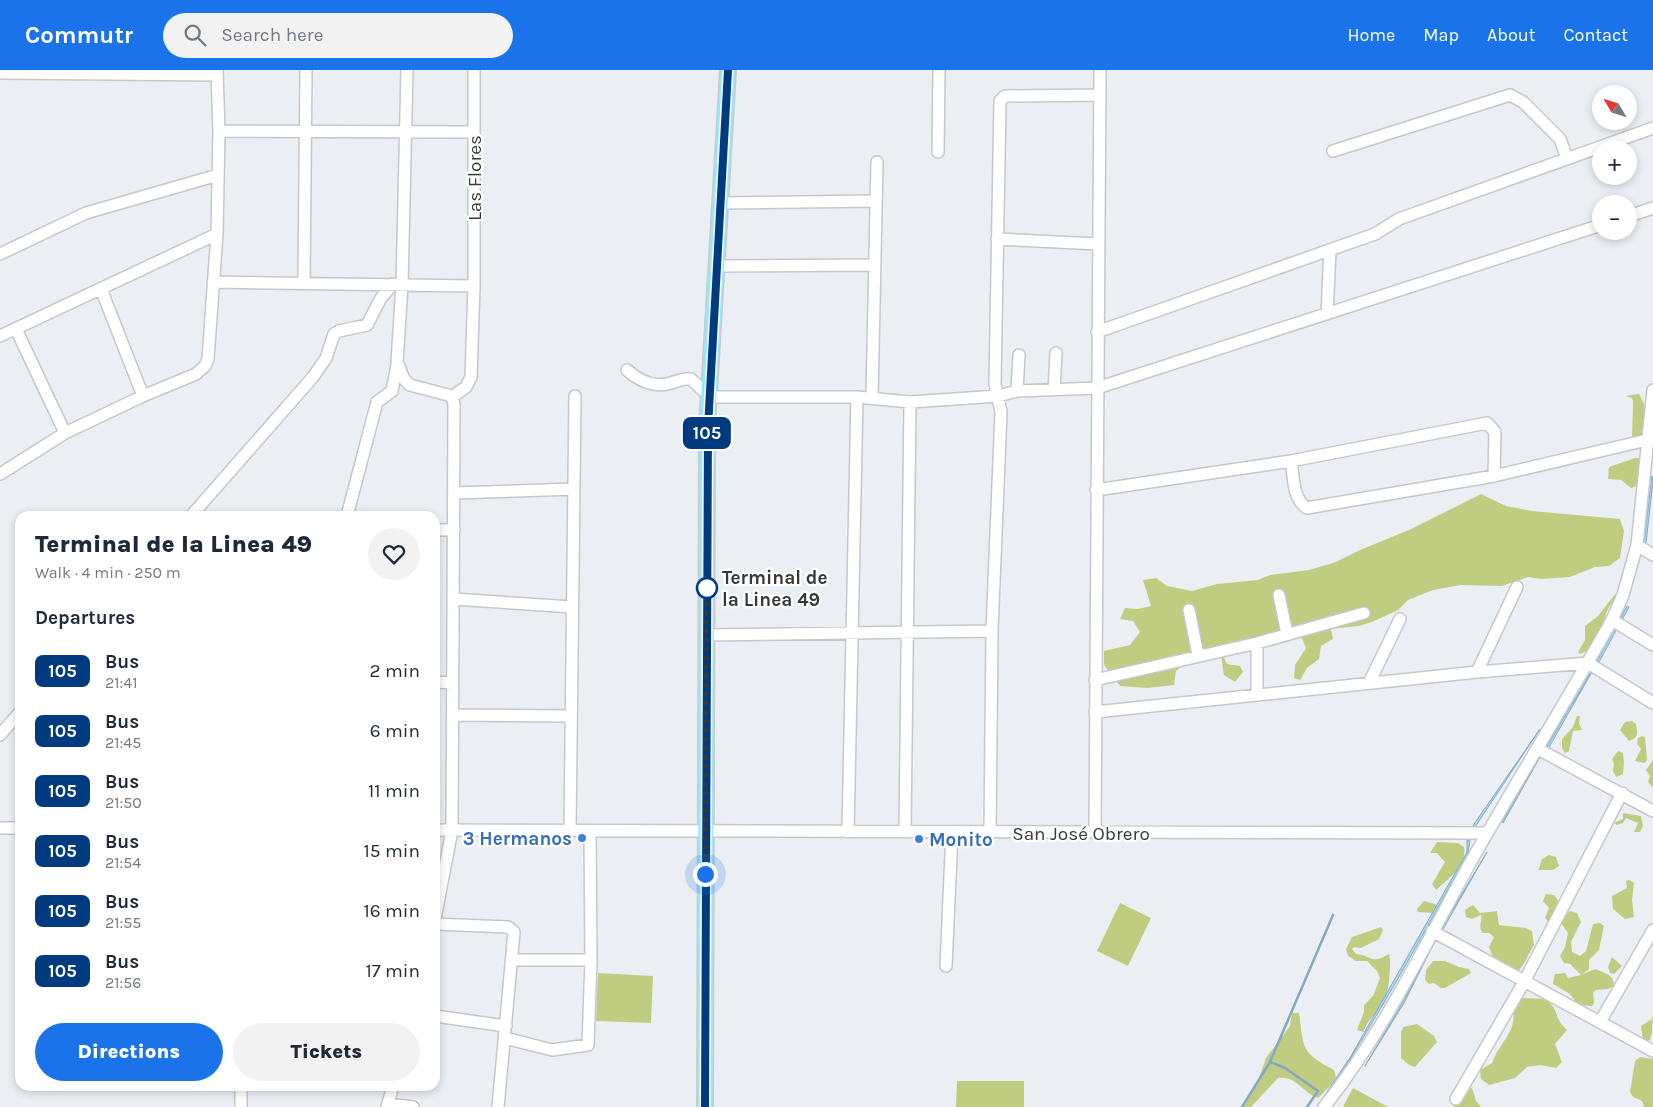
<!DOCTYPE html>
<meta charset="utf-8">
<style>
body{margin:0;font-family:Karla,sans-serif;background:#f2f2f3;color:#1f2937;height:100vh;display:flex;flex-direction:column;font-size:19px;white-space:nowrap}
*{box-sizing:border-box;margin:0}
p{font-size:16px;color:#747a83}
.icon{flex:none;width:28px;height:28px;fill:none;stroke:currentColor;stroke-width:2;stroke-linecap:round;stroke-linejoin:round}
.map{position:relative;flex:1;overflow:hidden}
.sheet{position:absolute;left:15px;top:441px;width:425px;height:580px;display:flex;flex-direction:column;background:#fff;border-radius:15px;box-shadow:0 2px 8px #0003}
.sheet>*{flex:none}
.badge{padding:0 10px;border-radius:8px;font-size:18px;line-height:32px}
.needle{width:32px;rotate:308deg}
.fabs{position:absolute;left:1592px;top:15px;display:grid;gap:10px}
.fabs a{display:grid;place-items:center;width:45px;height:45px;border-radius:50%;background:#fff;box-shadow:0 2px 8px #0003;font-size:25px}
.you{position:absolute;width:25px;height:25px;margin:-12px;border:4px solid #fff;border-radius:50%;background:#1a73e8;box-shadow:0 0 0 8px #1a73e833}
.map>.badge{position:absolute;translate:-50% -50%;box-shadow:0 0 0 2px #fff}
h2{padding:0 20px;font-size:19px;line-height:45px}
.round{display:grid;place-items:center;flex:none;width:52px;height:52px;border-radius:26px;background:#f2f2f3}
.headline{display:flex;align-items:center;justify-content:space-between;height:85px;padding:0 20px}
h1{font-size:24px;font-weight:800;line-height:38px}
.action{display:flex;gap:10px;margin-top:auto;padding:10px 20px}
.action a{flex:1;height:58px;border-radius:30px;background:#1a73e8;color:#fff;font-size:20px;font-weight:800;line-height:58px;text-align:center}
.action a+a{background:#f2f2f3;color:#1f2937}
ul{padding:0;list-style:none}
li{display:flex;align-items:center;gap:15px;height:60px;padding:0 20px}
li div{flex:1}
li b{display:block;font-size:19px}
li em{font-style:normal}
li .badge{min-width:55px;font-weight:700;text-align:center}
header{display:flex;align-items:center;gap:30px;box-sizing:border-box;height:70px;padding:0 25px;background:#1a73e8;color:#fff}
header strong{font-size:24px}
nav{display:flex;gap:28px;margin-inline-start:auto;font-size:18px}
.search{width:350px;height:45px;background:#f2f2f3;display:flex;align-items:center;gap:12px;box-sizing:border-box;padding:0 18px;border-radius:28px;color:#747a83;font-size:19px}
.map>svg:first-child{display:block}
</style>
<header>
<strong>Commutr</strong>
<div class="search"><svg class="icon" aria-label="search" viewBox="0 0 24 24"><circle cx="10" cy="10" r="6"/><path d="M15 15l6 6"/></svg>Search here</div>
<nav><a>Home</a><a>Map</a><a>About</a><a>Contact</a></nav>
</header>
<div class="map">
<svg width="1653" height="1037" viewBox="0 0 1653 1037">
<rect width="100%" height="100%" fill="#ebeff4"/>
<path fill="#c0cd80" d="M1639,324C1650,343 1651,356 1635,373L1632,368L1633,331L1632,328L1625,326Z
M1635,388H1642L1643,414L1631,418L1621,410L1608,409L1609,397Z
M1481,424L1506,436L1532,441L1620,449L1624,461L1620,488L1609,496L1595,497L1570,507L1542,509L1528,507L1502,516L1461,515L1433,520L1408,530L1398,540L1372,552L1359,556L1331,559L1333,569L1321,576L1319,589L1307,598L1300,610L1294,608L1295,595L1306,578L1301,566L1276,571L1258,582H1251L1248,569L1235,571L1224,588L1227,594L1240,596L1243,602L1235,612L1224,605L1221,586L1194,585L1176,601L1174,615L1147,618L1120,616L1104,595V581L1130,575L1140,562L1133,551L1120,549L1125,538L1138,539L1151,536L1143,510L1156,508L1167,516L1192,521L1217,514L1258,510L1270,505L1309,500L1336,492L1360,480L1409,460Z
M1616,523C1615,530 1610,535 1607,541C1601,559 1600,577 1580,584L1578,582L1585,570V556L1598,546Z
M1577,646H1580L1579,653L1582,660L1573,661L1569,681L1565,683L1562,678V669L1573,657Z
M1632,651L1636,654C1637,663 1640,667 1629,671L1620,660L1625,652Z
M1642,666L1645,667L1647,690L1645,693L1635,691L1641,679L1637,674L1638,668Z
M1618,681L1623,683L1624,693L1623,704L1616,707L1613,701L1614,694L1612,689Z
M1653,690V718L1648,712L1650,706L1646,700Z
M1623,743L1641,746L1643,756L1640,762H1634L1638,753L1626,748L1623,753L1617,755L1614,753L1623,749Z
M1437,772L1458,773L1464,777C1467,796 1449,808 1436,820L1432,814L1445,792L1437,783H1430Z
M1549,785L1556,787L1559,796L1553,800H1539L1537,797L1539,799L1542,789Z
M1629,810L1634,813L1632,830L1634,847L1625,849L1613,839L1612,826L1627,818L1626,811Z
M1546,824L1554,825L1558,830L1555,847L1549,853L1545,848L1549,838L1543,831Z
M1424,831L1435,834L1437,836L1434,843L1418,842L1417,839Z
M1120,833L1151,848L1128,896L1097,881Z
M1473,835L1480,843L1497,841L1499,855L1526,858L1532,861L1534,875C1528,884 1526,893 1518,901H1512L1495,892L1489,877L1494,867L1489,863H1483C1477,856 1483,852 1481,845L1472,849L1466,847L1465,840Z
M1570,841L1577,843L1581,852L1571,872L1572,882L1580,886L1586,881L1593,854L1600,853L1604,856L1599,880L1589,890V899L1582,904L1596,899C1605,904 1614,904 1614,916L1608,919L1596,920L1593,923L1594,933L1592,936L1578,935L1570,924L1553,914L1555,904L1565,903L1568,908L1581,905L1570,894L1564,893L1560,886L1565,877L1568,863L1561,853L1565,844Z
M1381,857L1383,860L1379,869L1361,878L1354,877L1352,879L1356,884C1374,886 1370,895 1389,884C1392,891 1388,927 1384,934C1377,944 1366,950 1364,962L1357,960L1364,942V935L1373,926L1380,908L1377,901L1367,891H1356L1348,886L1346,879L1352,867Z
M1612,887L1622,896L1614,904L1610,903L1608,897Z
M1433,891H1445L1459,897L1469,899L1471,903L1445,918H1441L1434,913L1429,914L1425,910L1426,900Z
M598,903L653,906L651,953L596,951Z
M1524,928L1546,929C1561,942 1552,946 1567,960L1555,974L1562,992L1556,998L1540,995L1527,997L1515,1008L1489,1015L1481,1009L1480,1000L1492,993C1497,979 1505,972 1511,959C1516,948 1510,934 1524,928Z
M1653,942L1652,963L1650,970H1643L1641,956L1652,949Z
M1292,943H1299C1304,978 1300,982 1334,1000L1336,1007L1333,1013L1318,1028C1303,1023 1296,1005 1278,1008L1251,1037H1243L1257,1014L1266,988L1290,956Z
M1417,954L1434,966L1437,972L1415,997L1409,995L1401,988V963L1403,957Z
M1640,987L1653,989V1037H1644L1642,1031L1633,1027L1630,1022L1635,991Z
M957,1011H1024V1037H956Z
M1353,1018L1388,1037H1343Z
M1472,1018L1476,1031L1481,1037H1454C1457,1027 1462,1021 1472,1018Z"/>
<path fill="#a3d9fa" stroke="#83a9c0" d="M1652,406L1653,411L1646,473L1644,472Z
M1627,536L1629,537L1599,592L1597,591Z
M1591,602H1592L1548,679L1546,678Z
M1540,659L1473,760L1472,757Z
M1540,687L1503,753L1502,752Z
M1467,770L1470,771L1468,783C1421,868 1375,953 1321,1034L1317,1037L1351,986L1467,782Z
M1487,782L1443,859H1441Z
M1436,869L1404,933L1365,996L1403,932Z"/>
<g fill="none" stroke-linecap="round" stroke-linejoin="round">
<path stroke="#83a9c0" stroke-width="2.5" d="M1270,992L1285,998L1318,1021L1307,1037
M1242,1037L1270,992L1333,845"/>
<g stroke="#c4c7cc" stroke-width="14">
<path id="minor" d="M407,0L402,215L397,292L404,309L410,315L448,325L452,327L454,334L452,760L435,849
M0,3L217,5
M219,61L474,62
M1333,81L1510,25L1523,32L1560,69L1567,88
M938,82L939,0
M720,133L875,131
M1629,146L1653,138
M997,169L1098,174
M0,184L86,143L218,105
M717,196L875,195
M213,212L474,216
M304,212L306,0
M101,219L143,326
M1327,244L1330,180
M16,259L65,363
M1097,262L1375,164L1399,149L1653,58
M0,266L217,164
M627,300C639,311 655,318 671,313C678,311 684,308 691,309L710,327H857L910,332L998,326L1017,321L1097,318L1601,155
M1054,320L1056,283
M1017,321L1019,285
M452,327L466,317L471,307L474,216V0
M872,328L877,92
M1291,391C1294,406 1292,429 1307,438L1494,406L1647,370
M0,404L65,363L143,326L196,304L205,296L208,289L217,164L219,61L217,0
M1096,420L1291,391L1487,353L1495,362L1494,406
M454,423L574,419
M191,446L313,307L326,288L334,264L339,261L367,255L381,228L393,214
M347,446L377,332L392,321L397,295
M435,460H454
M1637,475L1653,485
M1279,525L1287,564
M454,529L572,537
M1189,540L1198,585
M1612,550L1653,575
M706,565L992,561
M1477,602L1517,517
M1095,610L1257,573L1364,543
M435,612L453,613
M1369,613L1400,549
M1257,625V573
M1095,642L1477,602L1588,593L1653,633
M453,645L571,646
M0,665L20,642
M1538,679L1653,741
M0,758H20
M435,760L1487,763
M570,760L575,326
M848,762L857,327
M905,762L910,332
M990,762L992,561L1001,342L995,314L1000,31L1005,26L1100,25
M1095,763L1100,0
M435,854L508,857L514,862L498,1037
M1432,861L1653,981
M512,890H591
M946,896L952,762
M435,946L506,956
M1600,952L1653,860
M505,968L552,980L588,975L591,890L590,762
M1456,1029L1524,912L1622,723
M388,1034L413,1037
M241,1037V1016
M387,1037L393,1016
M1324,1037C1383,963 1424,877 1469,795C1516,712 1566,632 1612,550L1623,525L1637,475L1653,320"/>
</g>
<g stroke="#cbcbcc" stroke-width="18">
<path id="major" d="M705,1037L707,357L728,0"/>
</g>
<use href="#minor" stroke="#fff" stroke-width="11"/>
<use href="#major" stroke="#96e8ff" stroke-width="15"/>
</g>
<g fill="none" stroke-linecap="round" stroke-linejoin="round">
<g stroke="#fff" stroke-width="11">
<path id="line" d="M705,1037L708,357L728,0"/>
</g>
<use href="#line" stroke="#003b80" stroke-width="8"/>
<path stroke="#37383a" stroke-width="5" stroke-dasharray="0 9" d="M705,804L707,509V518"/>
</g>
<circle fill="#fff" stroke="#003b80" stroke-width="2.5" cx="707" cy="518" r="10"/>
<g fill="#3f7fe0" stroke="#fff" stroke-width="2">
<circle cx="582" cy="768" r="5"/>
<circle cx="919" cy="769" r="5"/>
</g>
<g text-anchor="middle" stroke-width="4.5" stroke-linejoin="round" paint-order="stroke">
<g font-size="19" fill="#37383a" stroke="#fff">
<text transform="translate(474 108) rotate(-90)" y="7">Las Flores</text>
<text x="1081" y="770">San José Obrero</text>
</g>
<g font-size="19" font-weight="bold" fill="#37383a" stroke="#fff" text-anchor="start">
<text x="722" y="514">Terminal de<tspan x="722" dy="22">la Linea 49</tspan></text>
</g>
<g font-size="19" font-weight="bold" fill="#366cbe" stroke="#fff" text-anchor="end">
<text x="572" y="775">3 Hermanos</text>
<text x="929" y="776" text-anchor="start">Monito</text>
</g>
</g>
</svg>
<div class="fabs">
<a><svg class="needle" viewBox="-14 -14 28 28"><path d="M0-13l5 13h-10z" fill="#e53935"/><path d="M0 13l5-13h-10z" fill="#747a83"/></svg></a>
<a>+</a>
<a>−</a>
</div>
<div class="you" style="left:705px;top:804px"></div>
<b class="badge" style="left:707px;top:363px;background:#003b80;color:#fff">105</b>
<section class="sheet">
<div class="headline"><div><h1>Terminal de la Linea 49</h1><p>Walk · 4 min · 250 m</p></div><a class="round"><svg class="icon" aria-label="heart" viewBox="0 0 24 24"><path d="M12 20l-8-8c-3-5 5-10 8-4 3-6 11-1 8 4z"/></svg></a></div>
<h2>Departures</h2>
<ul>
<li><span class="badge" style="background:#003b80;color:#fff">105</span><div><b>Bus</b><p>21:41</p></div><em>2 min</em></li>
<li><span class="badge" style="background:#003b80;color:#fff">105</span><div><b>Bus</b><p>21:45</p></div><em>6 min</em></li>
<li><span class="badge" style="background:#003b80;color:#fff">105</span><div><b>Bus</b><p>21:50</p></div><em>11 min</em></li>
<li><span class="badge" style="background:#003b80;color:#fff">105</span><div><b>Bus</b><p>21:54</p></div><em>15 min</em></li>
<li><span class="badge" style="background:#003b80;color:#fff">105</span><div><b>Bus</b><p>21:55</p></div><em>16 min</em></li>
<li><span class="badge" style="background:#003b80;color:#fff">105</span><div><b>Bus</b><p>21:56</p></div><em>17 min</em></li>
</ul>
<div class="action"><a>Directions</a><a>Tickets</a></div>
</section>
</div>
